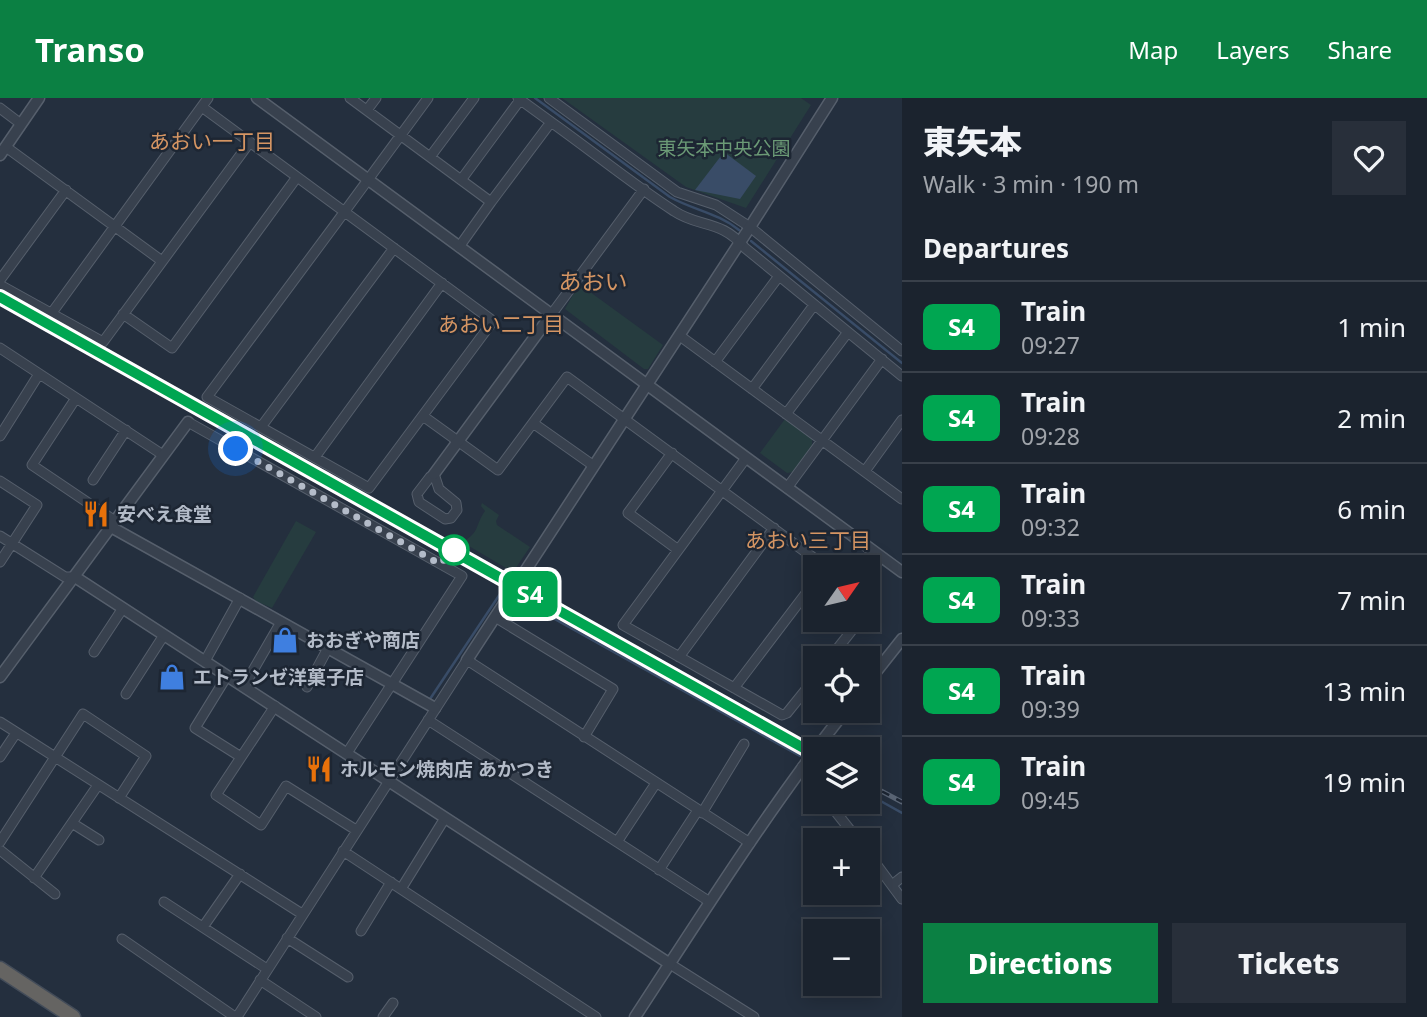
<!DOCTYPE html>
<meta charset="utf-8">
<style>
body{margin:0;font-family:"Noto Sans","Noto Sans JP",sans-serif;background:#282f3a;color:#f1f3f6;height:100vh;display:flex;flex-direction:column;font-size:26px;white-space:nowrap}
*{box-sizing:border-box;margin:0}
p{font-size:23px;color:#a0a4aa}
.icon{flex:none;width:38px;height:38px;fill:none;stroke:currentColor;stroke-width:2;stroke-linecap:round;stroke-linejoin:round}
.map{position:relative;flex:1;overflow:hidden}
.drawer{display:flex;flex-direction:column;background:#1b232e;width:525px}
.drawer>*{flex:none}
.badge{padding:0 14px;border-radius:10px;font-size:24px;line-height:46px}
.needle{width:46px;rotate:56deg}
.fabs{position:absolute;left:803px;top:457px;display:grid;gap:14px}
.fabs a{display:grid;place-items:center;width:77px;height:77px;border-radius:0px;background:#1b232e;box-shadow:0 4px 18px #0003,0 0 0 2px #39404a;font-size:35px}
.you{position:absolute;width:35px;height:35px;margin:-18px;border:5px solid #fff;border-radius:50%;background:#1a73e8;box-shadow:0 0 0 10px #1a73e833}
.map>.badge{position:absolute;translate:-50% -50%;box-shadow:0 0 0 4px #fff}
h2{padding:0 21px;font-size:26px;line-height:63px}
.round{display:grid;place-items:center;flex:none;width:74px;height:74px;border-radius:0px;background:#282f3a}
.overview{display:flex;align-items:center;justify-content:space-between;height:119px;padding:0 21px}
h1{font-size:33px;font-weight:800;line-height:52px}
.action{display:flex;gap:14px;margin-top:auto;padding:14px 21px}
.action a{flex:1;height:80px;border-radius:0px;background:#0b8043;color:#fff;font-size:28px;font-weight:800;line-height:80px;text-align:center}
.action a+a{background:#282f3a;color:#f1f3f6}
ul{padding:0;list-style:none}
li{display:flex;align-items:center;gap:21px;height:91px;padding:0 21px;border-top:2px solid #39404a}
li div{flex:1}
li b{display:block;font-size:26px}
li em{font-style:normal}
li .badge{min-width:77px;font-weight:700;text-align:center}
header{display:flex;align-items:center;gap:42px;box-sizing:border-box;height:98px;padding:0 35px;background:#0b8043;color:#fff}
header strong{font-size:33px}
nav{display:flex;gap:38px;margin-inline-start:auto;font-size:24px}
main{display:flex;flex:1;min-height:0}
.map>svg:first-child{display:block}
</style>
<header>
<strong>Transo</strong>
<nav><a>Map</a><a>Layers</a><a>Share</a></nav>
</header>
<main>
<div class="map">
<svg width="902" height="919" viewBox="0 0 902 919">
<rect width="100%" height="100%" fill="#242f3e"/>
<path fill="#263c3f" d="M562,0H801L811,7L746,110L686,89Z
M579,186L663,247L648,271H644L565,211Z
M785,321L812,341V347L793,374L787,375L760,355Z
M482,405L499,417L496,423L497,427L530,449L513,474L462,444C480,435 475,427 485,413L481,408Z
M296,423L316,434L272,510L256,503L253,499Z"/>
<path fill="#394c67" d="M724,54L756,78L740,101L695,92Z"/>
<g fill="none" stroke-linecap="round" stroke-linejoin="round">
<path stroke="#394c67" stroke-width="2.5" d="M535,0L670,99C693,112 718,115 739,132
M751,143L902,265
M517,500L800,658
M430,601L504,490
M815,666H816
M868,696L902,715"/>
<g stroke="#565f6c" stroke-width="11">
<path id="minor" d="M350,0L491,104L551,24L518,0
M549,0L677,94L716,107L750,129L902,253
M202,9C299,80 396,151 493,223L369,390L207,299C281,200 355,100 428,0
M0,10L21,26
M367,12L376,0
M551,24C592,53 632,86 674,113C699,130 721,121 745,150L902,278
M6,49L162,163
M430,59L474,0
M461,82L520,2
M459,149L491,104
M0,182L66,92
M0,187L103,244L250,44
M51,216L208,0
M123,216L172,250L297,79
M551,217L644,91
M680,238L902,401
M0,250L163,357
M715,264L779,178
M752,291L814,207
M76,300L32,367L115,423
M786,316L848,234
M423,318L498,372L567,279L826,469
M188,324L462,478L347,655
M533,325L594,368
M261,329L394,150
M0,338L39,276
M672,355L628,415L677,451
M315,359L442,185
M746,360L623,527L782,617L787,615L816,579
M865,373L902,322
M434,376L439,391L456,405L457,412L451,420L445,421L419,404L417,396L430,379Z
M93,382L126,332
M0,383L37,407L0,464
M787,390L882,261
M0,438L65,479H75
M868,500L871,507L868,511
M495,519L613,591L584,639
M94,554L123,510
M679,559L774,430
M830,560L860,522
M205,563L240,500
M227,578L195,630L241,659
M244,588L281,524
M307,589L328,550
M734,590L816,482
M126,596L164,537
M275,608L216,697L261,727L286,688L356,732
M428,622L710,804
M0,624L302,816
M0,659L16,635
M802,669L816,687
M828,704L858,742
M702,715L744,646
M72,725L99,742
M0,744L83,616L146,658L119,700
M617,744L656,685
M0,752L55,796
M343,753L596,919
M868,755L902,801
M659,772L698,712
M34,780L98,687
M892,787L902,779
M401,791L445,720
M164,804L267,871
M203,829L240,776
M361,833L391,784
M287,840L348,879
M122,841L235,919
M670,866L754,919
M260,882L316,919
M237,919L467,562L750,745
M383,919L393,905"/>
</g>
<g stroke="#565f6c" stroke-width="13">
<path id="tertiary" d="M257,0L902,474
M0,57L39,0
M434,376L551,217
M111,429L435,610
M75,479L670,866
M467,562L750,129L832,0
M0,579L188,324
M868,584L902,541
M635,919C703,815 769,710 846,612"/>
</g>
<g stroke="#434c59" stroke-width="17">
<path id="trunk" d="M0,871L73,919"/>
</g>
<use href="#minor" stroke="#38414e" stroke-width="9"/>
<use href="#tertiary" stroke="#38414e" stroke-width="10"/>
<use href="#trunk" stroke="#656462" stroke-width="14"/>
<g stroke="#5a6575" stroke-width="5">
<path id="rail" d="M0,199L816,657
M868,686L902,704"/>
</g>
<use href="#rail" stroke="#1d2633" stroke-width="2.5" stroke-dasharray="8" stroke-linecap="butt"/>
</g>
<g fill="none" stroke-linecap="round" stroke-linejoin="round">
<g stroke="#fff" stroke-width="16">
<path id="line" d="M0,199L816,657"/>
</g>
<use href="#line" stroke="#00a651" stroke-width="10"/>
<path stroke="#b4bcc9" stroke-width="7" stroke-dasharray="0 12.6" d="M236,351L440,466L454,452"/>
</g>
<defs>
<g id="restaurant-bare" transform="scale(2.1)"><path d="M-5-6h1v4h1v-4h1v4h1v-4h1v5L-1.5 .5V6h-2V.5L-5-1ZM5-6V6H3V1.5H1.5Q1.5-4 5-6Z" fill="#e8710a" stroke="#1d2633" stroke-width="2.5" paint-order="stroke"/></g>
<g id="shop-bare" transform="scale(2.1)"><path d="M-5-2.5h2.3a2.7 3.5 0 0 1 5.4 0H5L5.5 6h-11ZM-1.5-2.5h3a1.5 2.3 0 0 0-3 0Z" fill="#3f7fe0" stroke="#1d2633" stroke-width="2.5" paint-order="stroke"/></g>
</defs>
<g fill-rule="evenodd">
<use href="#restaurant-bare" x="96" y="416"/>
<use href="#shop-bare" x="285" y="542"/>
<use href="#shop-bare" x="172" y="579"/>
<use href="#restaurant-bare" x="319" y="671"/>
</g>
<circle fill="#fff" stroke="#00a651" stroke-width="3.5" cx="454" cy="452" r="14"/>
<g text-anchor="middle" stroke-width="5" stroke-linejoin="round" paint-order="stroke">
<g font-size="19" fill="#6b9a76" stroke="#1d2633">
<text x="724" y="57">東矢本中央公園</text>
</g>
<g font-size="19" font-weight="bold" fill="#b4bcc9" stroke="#1d2633" text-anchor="start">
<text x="117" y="423">安べえ食堂</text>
<text x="306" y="549">おおぎや商店</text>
<text x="193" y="586">エトランゼ洋菓子店</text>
<text x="340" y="678">ホルモン焼肉店 あかつき</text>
</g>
<g font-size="21" fill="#d59563" stroke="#1d2633">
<text x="212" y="51">あおい一丁目</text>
<text x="501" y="234">あおい二丁目</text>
<text x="808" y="450">あおい三丁目</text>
</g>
<g font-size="23" fill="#d59563" stroke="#1d2633">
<text x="593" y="192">あおい</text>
</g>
</g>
</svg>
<div class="fabs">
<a><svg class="needle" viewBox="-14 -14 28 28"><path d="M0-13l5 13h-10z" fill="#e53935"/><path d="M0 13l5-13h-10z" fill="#a0a4aa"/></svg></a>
<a><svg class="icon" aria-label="locate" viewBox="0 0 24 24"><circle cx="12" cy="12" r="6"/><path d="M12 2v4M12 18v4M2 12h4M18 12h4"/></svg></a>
<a><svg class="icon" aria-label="layers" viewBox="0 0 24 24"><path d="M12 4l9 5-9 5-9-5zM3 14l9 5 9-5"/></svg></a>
<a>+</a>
<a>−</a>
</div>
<div class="you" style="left:236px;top:351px"></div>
<b class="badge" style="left:530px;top:496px;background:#00a651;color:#fff">S4</b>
</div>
<section class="drawer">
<div class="overview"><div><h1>東矢本</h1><p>Walk · 3 min · 190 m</p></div><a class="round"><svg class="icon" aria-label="heart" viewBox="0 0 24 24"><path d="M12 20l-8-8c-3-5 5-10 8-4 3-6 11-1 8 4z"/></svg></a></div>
<h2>Departures</h2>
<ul>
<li><span class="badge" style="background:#00a651;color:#fff">S4</span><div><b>Train</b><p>09:27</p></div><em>1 min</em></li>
<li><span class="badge" style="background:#00a651;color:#fff">S4</span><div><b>Train</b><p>09:28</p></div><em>2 min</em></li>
<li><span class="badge" style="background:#00a651;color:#fff">S4</span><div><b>Train</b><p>09:32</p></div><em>6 min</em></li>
<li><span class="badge" style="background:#00a651;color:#fff">S4</span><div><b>Train</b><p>09:33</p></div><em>7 min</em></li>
<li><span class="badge" style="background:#00a651;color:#fff">S4</span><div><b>Train</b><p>09:39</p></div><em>13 min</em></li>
<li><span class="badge" style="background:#00a651;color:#fff">S4</span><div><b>Train</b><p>09:45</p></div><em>19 min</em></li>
</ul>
<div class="action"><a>Directions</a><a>Tickets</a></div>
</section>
</main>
